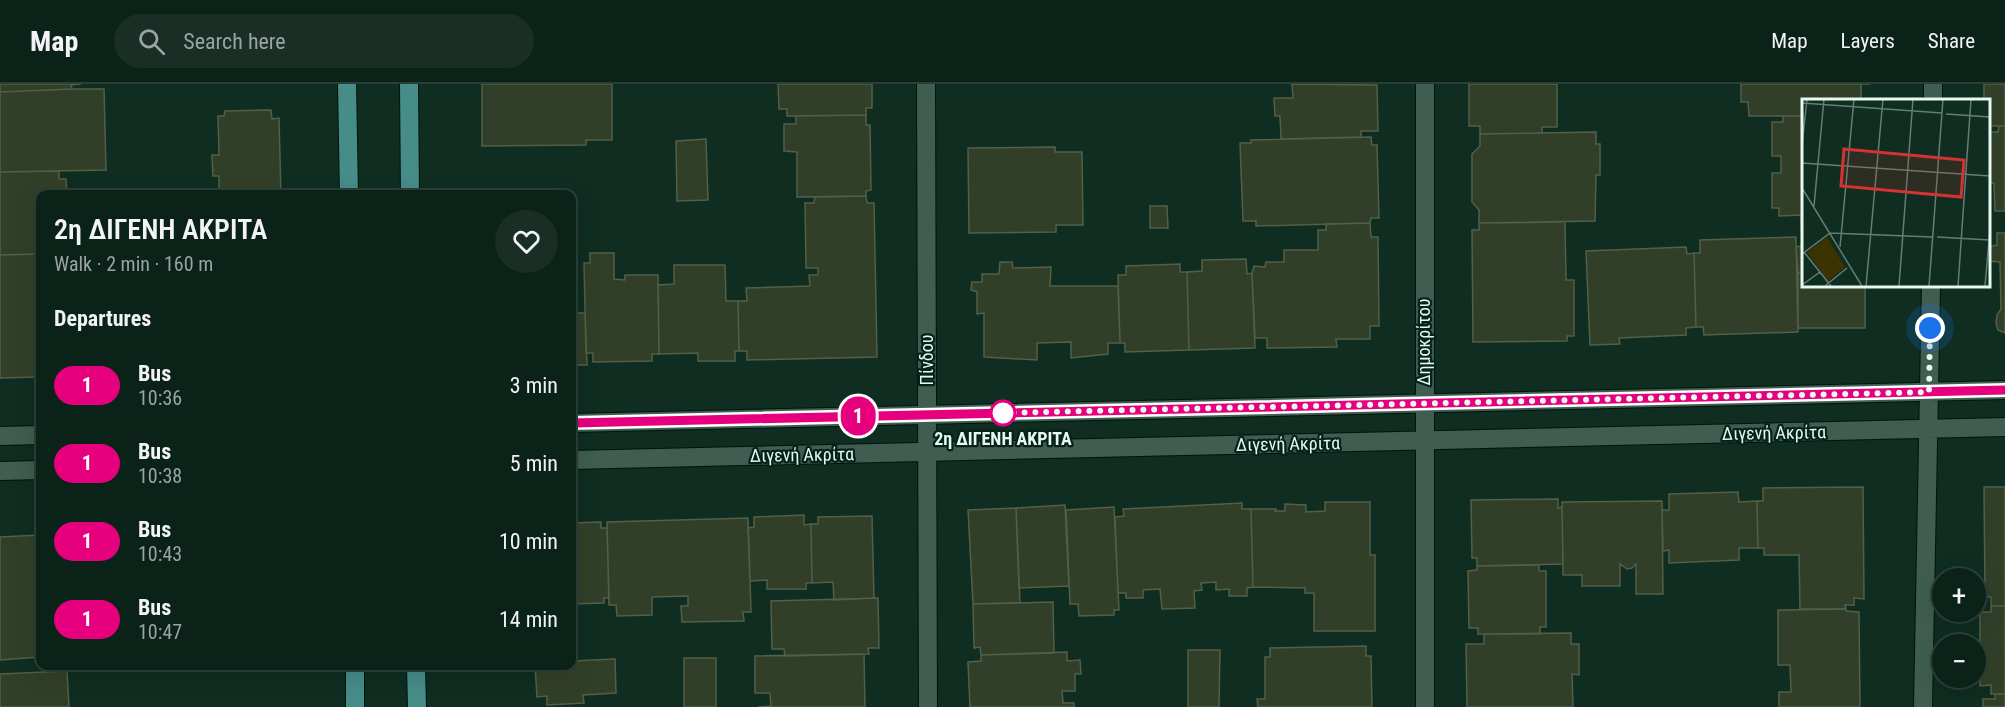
<!DOCTYPE html>
<meta charset="utf-8">
<style>
body{margin:0;font-family:"Roboto Condensed",sans-serif;background:#192f26;color:#f1f3f6;height:100vh;display:flex;flex-direction:column;font-size:22px;white-space:nowrap}
*{box-sizing:border-box;margin:0}
p{font-size:20px;color:#9aa4a2}
.icon{flex:none;width:33px;height:33px;fill:none;stroke:currentColor;stroke-width:2;stroke-linecap:round;stroke-linejoin:round}
.map{position:relative;flex:1;overflow:hidden}
.drawer{position:absolute;left:36px;top:106px;width:540px;height:480px;display:flex;flex-direction:column;background:#0b2219;border-radius:12px;box-shadow:0 6px 24px #0002,0 0 0 2px #2b3f38}
.drawer>*{flex:none}
.badge{padding:0 12px;border-radius:20px;font-size:21px;line-height:39px}
.tools{position:absolute;left:1932px;top:484px;display:grid;gap:12px}
.tools a{display:grid;place-items:center;width:54px;height:54px;border-radius:50%;background:#0b2219;box-shadow:0 6px 24px #0002,0 0 0 2px #2b3f38;font-size:30px}
.you{position:absolute;width:30px;height:30px;margin:-15px;border:4px solid #fff;border-radius:50%;background:#1a73e8;box-shadow:0 0 0 9px #1a73e833}
.map>.badge{position:absolute;translate:-50% -50%;box-shadow:0 0 0 3px #fff}
h2{padding:0 18px;font-size:22px;line-height:54px}
.round{display:grid;place-items:center;flex:none;width:63px;height:63px;border-radius:32px;background:#192f26}
.summary{display:flex;align-items:center;justify-content:space-between;height:102px;padding:0 18px}
h1{font-size:28px;font-weight:600;line-height:45px}
ul{padding:0;list-style:none}
li{display:flex;align-items:center;gap:18px;height:78px;padding:0 18px}
li div{flex:1}
li b{display:block;font-size:22px}
li em{font-style:normal}
li .badge{min-width:66px;font-weight:700;text-align:center}
header{display:flex;align-items:center;gap:36px;box-sizing:border-box;height:84px;padding:0 30px;background:#0b2219;border-bottom:2px solid #2b3f38}
header strong{font-size:28px}
nav{display:flex;gap:33px;margin-inline-start:auto;font-size:21px}
.search{width:420px;height:54px;background:#192f26;display:flex;align-items:center;gap:15px;box-sizing:border-box;padding:0 21px;border-radius:33px;color:#9aa4a2;font-size:22px}
.map>svg:first-child{display:block}
</style>
<header>
<strong>Map</strong>
<div class="search"><svg class="icon" aria-label="search" viewBox="0 0 24 24"><circle cx="10" cy="10" r="6"/><path d="M15 15l6 6"/></svg>Search here</div>
<nav><a>Map</a><a>Layers</a><a>Share</a></nav>
</header>
<div class="map">
<svg width="2005" height="623" viewBox="0 0 2005 623">
<rect width="100%" height="100%" fill="#0f2d21"/>
<path fill="#323f28" stroke="#526048" stroke-width="1.5" d="M0,0H81L71,1L72,5L0,8Z
M482,0H612V56H586V61L482,62Z
M778,0H872V24H866V31L787,32V25H779Z
M1292,0L1377,1L1378,47H1361V53L1281,55L1280,32H1275L1274,14H1293Z
M1469,0H1557V43H1542V49L1480,50V42H1469Z
M1741,0H1870H1861V16H1804V32H1749L1748,18H1741Z
M1984,0H2005V42H1988V16H1984Z
M72,5H104L106,86L0,88V8Z
M271,26L272,35L279,34L281,111H216L215,107H219V92H213L212,71H219L218,32H224L225,27Z
M866,31V41H870L871,106L866,107V112L797,113V68L784,67V40H796V32Z
M1783,32H1804V131L1779,132V124H1772V89H1781V72H1772V38H1783Z
M1999,42H2005V127H1995L1994,99H1988V48H1998Z
M1596,48V60H1600V91H1596L1595,137L1479,139V126L1472,118V70L1480,62V50Z
M1371,53L1372,61H1377L1379,134H1371L1370,139L1256,142V137H1243L1240,59H1251V56Z
M706,55L708,116L677,117L676,57Z
M1055,63V68H1082L1083,141H1056V148L969,149L968,64Z
M59,87V95H66L67,111H40V170L0,171V88Z
M866,112L867,119H874L877,273L747,276V267H739L738,217H747L746,204L810,202L809,191H818V184H806L805,119H814L815,113Z
M1150,122H1167L1168,144H1150Z
M1801,131H1804V189H1798L1796,163L1802,162Z
M1565,138L1566,196H1574V252H1567V257L1473,258L1472,146H1479V139Z
M1370,139L1371,153H1378L1379,242H1370V255H1336L1337,263L1267,264V254H1255L1252,189L1254,182L1265,183L1266,178H1284V166H1318V146H1326V140Z
M1997,149H2005V249L1998,246L1996,239L1997,231L2001,225L2000,178L1989,177L1988,174V163L1997,161Z
M1796,153L1798,248L1704,251L1703,243H1696L1694,169H1700V156Z
M1686,163L1687,170L1694,169L1696,243L1686,244V251L1619,254L1620,260L1590,261L1586,167Z
M590,169H614V195L625,196V191H658L659,270H652V277L593,278V269H586L584,179H590Z
M35,170V175H40V219H37V230H40V293L0,294V171Z
M1246,175L1247,190L1252,189L1255,264L1189,266L1187,188L1202,187V176Z
M1000,178H1012L1013,184L1051,183L1050,202H1118L1120,259H1108V270L1071,274V258L1037,259V276L984,273V229L977,230V208L971,206L972,198H982V190H999Z
M1180,180V188H1187L1189,266L1125,268V259H1120L1118,191H1126V182Z
M674,181H725L726,217H738L739,267H735V277H698V269L659,270L658,201L674,200Z
M1798,189H1804V201H1865V244H1798Z
M572,229H585L587,281H572Z
M1863,403L1864,515L1854,514V521H1845L1846,525H1800L1799,471H1764V464H1758L1757,417H1763V404Z
M1984,403H2005V522H1991V513H1985Z
M1738,408L1739,418L1757,417L1758,464H1739V476L1669,479V466L1663,467L1662,426H1669V410Z
M1558,415V424L1562,423L1563,480L1477,482V474H1472L1471,416Z
M1662,417L1663,510H1636V480L1632,484L1627,485L1620,480V502H1582V491H1563L1562,418Z
M1325,418H1370V471H1375V547H1314V509H1305V504L1253,503L1251,425H1276L1275,427H1285V420L1306,421V428L1325,427Z
M1242,419V425H1251L1253,503L1247,504V512H1229V505L1216,506V498L1201,499L1202,506L1194,507L1195,524L1162,525L1160,505L1143,506V514H1126V509H1118L1115,433L1124,432L1123,425Z
M1065,421L1069,502L1019,504L1016,424Z
M1114,423L1119,526H1114V531L1079,532L1078,520H1070L1066,426Z
M1016,424L1020,519L973,520L968,426Z
M804,431V441L811,440L812,499H806V505H767V496L750,497L748,444L754,443V433Z
M872,432L874,514L834,516L833,498L812,499L811,440H818V433Z
M748,434L751,528H743L744,537L682,538L681,522H688V512L652,513V531L617,532L616,521H609L607,438Z
M601,438V444H607L609,514H604V519L572,520V439Z
M40,451V573L0,576V453Z
M1539,481V487H1546V543H1540V550H1478V544H1469L1468,487L1477,486V482Z
M878,514L879,564H868L869,570L785,572L784,565H772L771,517Z
M1053,518L1054,569L981,571L980,563L974,564L973,520Z
M1991,522H2005V610H1991V601L1980,602V528H1991Z
M1846,525V527L1859,528L1860,623H1779V608H1791L1790,581H1778V526Z
M1571,549V560H1579V591L1572,590L1573,623H1467L1466,560H1484V550Z
M1366,562V572H1371L1372,623H1258L1257,615H1265V573H1270V564Z
M1188,566H1220L1219,623H1188Z
M1067,568V577L1080,576L1081,590H1075V607H1062L1063,619H1074V623H970L968,578L981,577V571Z
M864,570L865,623H758L771,622L770,609H755V572Z
M684,574H716V623H684Z
M615,575L616,609L583,611L584,619L547,621V612L537,613L535,582H572V577Z
M138,582H162V586L138,587Z
M225,582H287V584L225,586Z
M67,587L69,623H0V590Z
M1995,610H2005V623H1983V615H1995Z"/>
<g fill="none" stroke-linecap="round" stroke-linejoin="round">
<g stroke="#00150b" stroke-width="20">
<path id="minor" d="M926,0L928,623
M1933,16V0
M572,339L2005,306
M0,352L40,351
M572,376L2005,343
M0,387L40,386
M1425,623V0
M1923,623L1931,201"/>
</g>
<g stroke="#00150b" stroke-width="20">
<path id="major" d="M347,0L349,111
M409,0L410,111
M355,582V623
M416,582L417,623"/>
</g>
<use href="#minor" stroke="#3f5d50" stroke-width="18"/>
<use href="#major" stroke="#468c89" stroke-width="18"/>
</g>
<g fill="none" stroke-linecap="round" stroke-linejoin="round">
<g stroke="#fff" stroke-width="14">
<path id="line" d="M572,339L2005,306"/>
</g>
<use href="#line" stroke="#e6007e" stroke-width="9"/>
<path stroke="#e7f8f0" stroke-width="6" stroke-dasharray="0 10.8" d="M1003,329L1929,308L1930,244"/>
</g>
<circle fill="#fff" stroke="#e6007e" stroke-width="3" cx="1003" cy="329" r="12"/>
<g text-anchor="middle" stroke-width="4.5" stroke-linejoin="round" paint-order="stroke">
<g font-size="18" fill="#e7f8f0" stroke="#052318">
<text transform="translate(1424 258) rotate(-90)" y="6">Δημοκρίτου</text>
<text transform="translate(927 276) rotate(-90)" y="6">Πίνδου</text>
<text transform="translate(1774 349) rotate(-1)" y="6">Διγενή Ακρίτα</text>
<text transform="translate(1288 360) rotate(-1)" y="6">Διγενή Ακρίτα</text>
<text transform="translate(802 371) rotate(-1)" y="6">Διγενή Ακρίτα</text>
</g>
<g font-size="18" font-weight="bold" fill="#e7f8f0" stroke="#052318">
<text x="1003" y="361">2η ΔΙΓΕΝΗ ΑΚΡΙΤΑ</text>
</g>
</g>
<g transform="translate(1802 15)">
<rect width="188" height="188" fill="#0f2d21"/>
<path d="M25,138L43,168L26,182L5,153Z" fill="#3b3402"/>
<path fill="none" stroke="#657e74" stroke-width="1.5" d="M0,4L140,14M144,15L188,18M0,46L5,0M0,64L188,77M0,89L60,187M12,107L22,0M135,138L188,141M38,148L52,0M2,153L29,187M0,155L28,134L130,138M0,186L18,173M23,187L45,169M64,187L81,0M97,187L111,0M127,187L141,0M156,187L169,0M183,187L188,130"/>
<path fill="#d73232" fill-opacity="0.15" stroke="#d73232" stroke-width="3" d="M42,50L162,61L159,98L39,87Z"/>
<rect width="188" height="188" fill="none" stroke="#e7f8f0" stroke-width="3"/>
</g>
</svg>
<div class="tools">
<a>+</a>
<a>−</a>
</div>
<div class="you" style="left:1930px;top:244px"></div>
<b class="badge" style="left:858px;top:332px;background:#e6007e;color:#fff">1</b>
<section class="drawer">
<div class="summary"><div><h1>2η ΔΙΓΕΝΗ ΑΚΡΙΤΑ</h1><p>Walk · 2 min · 160 m</p></div><a class="round"><svg class="icon" aria-label="heart" viewBox="0 0 24 24"><path d="M12 20l-8-8c-3-5 5-10 8-4 3-6 11-1 8 4z"/></svg></a></div>
<h2>Departures</h2>
<ul>
<li><span class="badge" style="background:#e6007e;color:#fff">1</span><div><b>Bus</b><p>10:36</p></div><em>3 min</em></li>
<li><span class="badge" style="background:#e6007e;color:#fff">1</span><div><b>Bus</b><p>10:38</p></div><em>5 min</em></li>
<li><span class="badge" style="background:#e6007e;color:#fff">1</span><div><b>Bus</b><p>10:43</p></div><em>10 min</em></li>
<li><span class="badge" style="background:#e6007e;color:#fff">1</span><div><b>Bus</b><p>10:47</p></div><em>14 min</em></li>
</ul>
</section>
</div>
